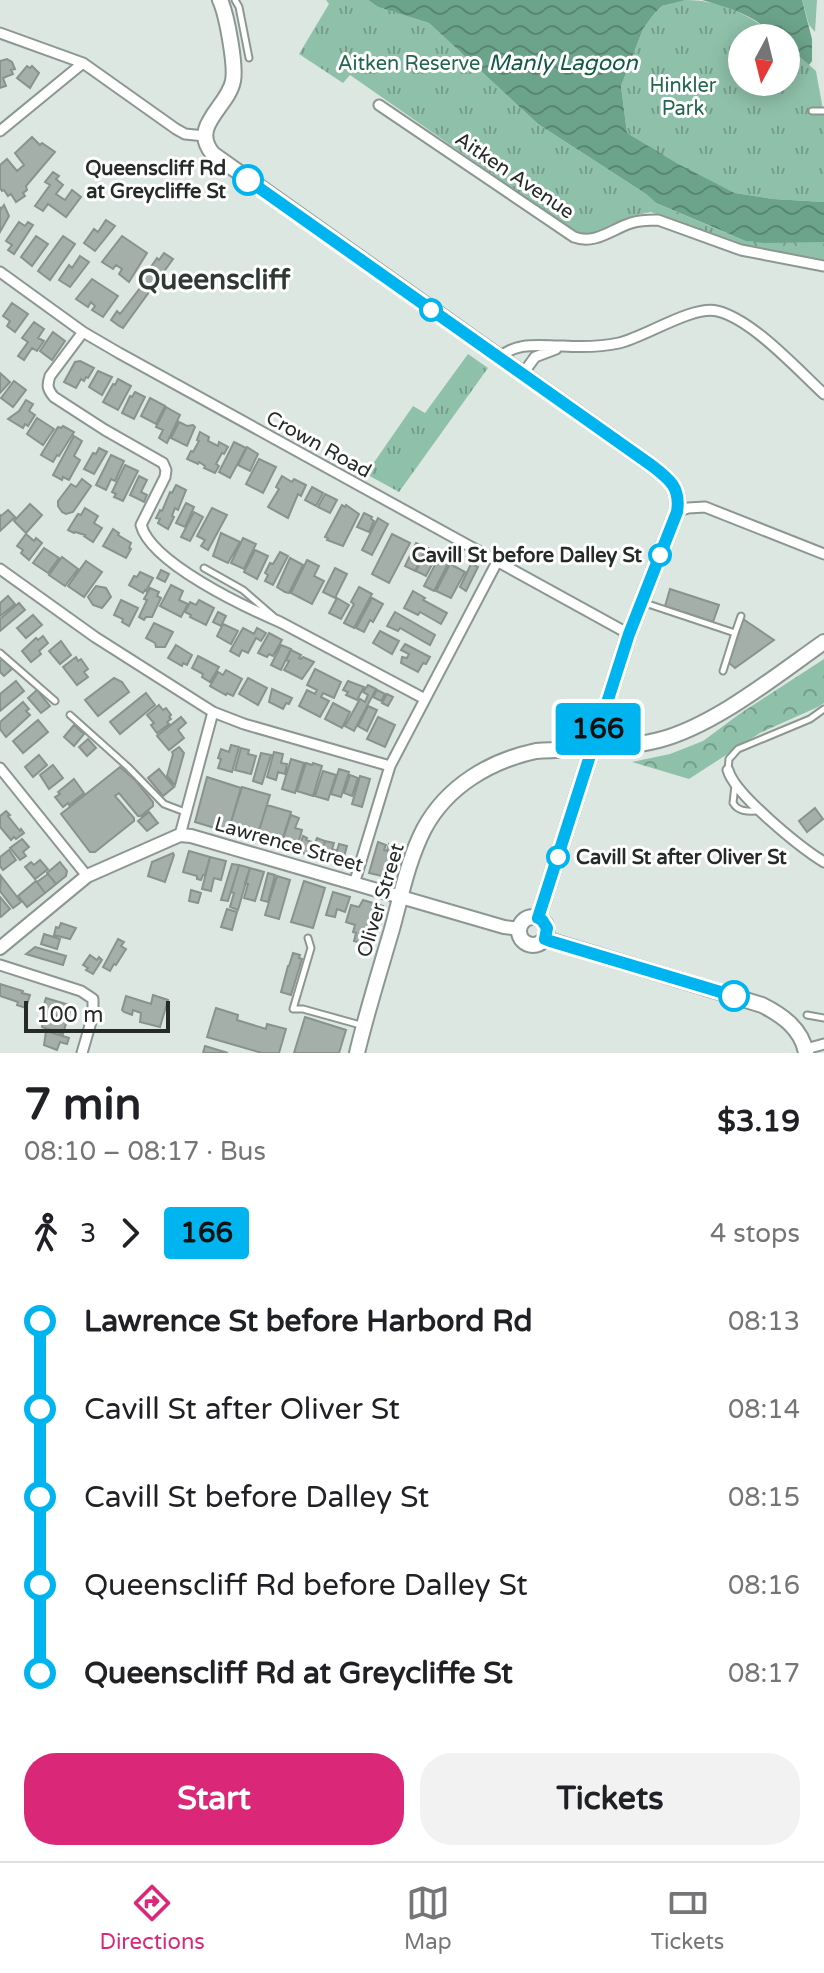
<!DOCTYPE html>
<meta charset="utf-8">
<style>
body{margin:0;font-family:"Varela Round",sans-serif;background:#f2f2f2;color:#202124;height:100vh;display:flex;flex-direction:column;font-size:30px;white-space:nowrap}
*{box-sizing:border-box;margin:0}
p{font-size:26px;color:#757577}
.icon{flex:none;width:44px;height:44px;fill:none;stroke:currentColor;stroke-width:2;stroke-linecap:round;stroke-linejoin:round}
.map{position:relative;height:1053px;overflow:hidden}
.panel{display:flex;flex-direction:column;background:#fff;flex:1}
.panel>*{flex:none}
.badge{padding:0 16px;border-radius:6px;font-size:28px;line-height:52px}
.needle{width:52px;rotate:187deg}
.tools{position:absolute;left:728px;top:24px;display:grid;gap:16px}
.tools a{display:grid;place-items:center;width:72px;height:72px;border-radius:50%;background:#fff;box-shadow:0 4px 20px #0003;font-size:40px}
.scale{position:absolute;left:24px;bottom:20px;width:146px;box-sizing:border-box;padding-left:8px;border:4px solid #262a28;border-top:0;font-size:22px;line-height:28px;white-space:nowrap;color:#262a28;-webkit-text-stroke:6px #fff;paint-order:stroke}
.map>.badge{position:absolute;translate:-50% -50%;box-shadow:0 0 0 4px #fff}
.legs{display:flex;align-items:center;gap:12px;height:88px;padding:0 24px;font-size:26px}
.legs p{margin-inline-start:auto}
.summary{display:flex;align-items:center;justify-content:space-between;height:136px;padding:0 24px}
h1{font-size:44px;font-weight:800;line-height:60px}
.primary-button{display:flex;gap:16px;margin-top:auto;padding:16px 24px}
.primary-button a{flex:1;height:92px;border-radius:32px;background:#db2777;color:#fff;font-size:32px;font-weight:800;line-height:92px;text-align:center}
.primary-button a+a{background:#f2f2f2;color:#202124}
ul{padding:0 24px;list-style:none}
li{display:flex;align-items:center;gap:28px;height:88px;font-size:30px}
li i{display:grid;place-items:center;width:12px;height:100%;margin:0 10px;background:currentColor}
li i::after{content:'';width:20px;height:20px;margin:-10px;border:6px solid;border-radius:50%;background:#fff}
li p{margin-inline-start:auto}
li:first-child i{background:linear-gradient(#0000 50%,currentColor 0)}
li:last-child i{background:linear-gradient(currentColor 50%,#0000 0)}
.tabs{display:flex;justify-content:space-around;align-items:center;height:112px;border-top:2px solid #e0e0e0;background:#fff;font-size:22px;color:#757577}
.tabs a{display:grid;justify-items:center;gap:4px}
.tabs .selected{color:#db2777}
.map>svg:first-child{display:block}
</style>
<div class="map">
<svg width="824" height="1053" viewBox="0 0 824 1053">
<defs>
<pattern id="grass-tufts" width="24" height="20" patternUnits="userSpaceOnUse" patternTransform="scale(2)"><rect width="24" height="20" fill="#8fc1aa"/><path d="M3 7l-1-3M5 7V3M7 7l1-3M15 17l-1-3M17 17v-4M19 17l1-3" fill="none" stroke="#759d8a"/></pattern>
<pattern id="forest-crowns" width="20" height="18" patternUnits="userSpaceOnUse" patternTransform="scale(2)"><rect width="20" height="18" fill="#8fc1aa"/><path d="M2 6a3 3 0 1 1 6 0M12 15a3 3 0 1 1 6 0" fill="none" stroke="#759d8a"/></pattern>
<pattern id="water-waves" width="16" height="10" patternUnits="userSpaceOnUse" patternTransform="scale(2)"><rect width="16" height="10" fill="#6ca48b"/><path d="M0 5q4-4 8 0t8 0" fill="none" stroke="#598672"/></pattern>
</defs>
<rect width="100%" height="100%" fill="#dde7e2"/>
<path fill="url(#grass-tufts)" d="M326,0H368L378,7L429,23L538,124L646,194L656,203L724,232L752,242V249L731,244L651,212L632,216L588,235L581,236L350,75L343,83L299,54L329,4Z
M686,0C720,0 753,16 778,38H742V82H786V45L816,71L824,115V202L773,199L735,193L678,165L627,133L621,86L643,29L654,14L662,6Z
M802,0H817L815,32L809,25Z
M468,354L488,368L399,492L366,474L413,406L425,413Z"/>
<path fill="url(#forest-crowns)" d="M752,242H824V261L752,249Z
M824,659V703L818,707L760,733L689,779L632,762L670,754L703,741L738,715Z"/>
<path fill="url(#water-waves)" d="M368,0H686L662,6L654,14L643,29L621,86L627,133L678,164L735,193L773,199L824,202V242L764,243L746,241L656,203L646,194L538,124L429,23L378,7Z
M702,0H802L812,39V61L809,65L786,45V38C776,38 771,32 763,26C746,12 722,6 702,0Z"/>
<path fill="#a5afaa" stroke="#89938e" stroke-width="2" d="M7,59L12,62L15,69L11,70L13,74L3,78L6,86L0,88V61Z
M27,66L30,68L32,66L39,73L30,88L17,78Z
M32,137L40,145L42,143L55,152L26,186L27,190L23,193L25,196L16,202L11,194L8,196L4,190L2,191L0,188V165L7,159L17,171L24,165L15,153Z
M53,172L59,176L56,179L63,185L56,194L65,200L72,190L81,197L66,217L48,204L43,211L35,206L50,185L45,182Z
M4,205L9,216L0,232V207L1,209Z
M106,220L115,226L95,251L84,243L94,229L98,232Z
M19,222L25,226L28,222L33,225L14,254L8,250L12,245L6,241Z
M36,236L48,244L32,266L21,257Z
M63,236L75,244L50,280L38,271Z
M122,236L147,253L129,282L119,274L122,269L116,265L113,269L102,262Z
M164,253L173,259L123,328L119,326L111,320L117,311L120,314L140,288L144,277L157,258L159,260Z
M80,256L89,262L70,287L59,280L69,265L72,268Z
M92,279L118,296L103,317L92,310L95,306L91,302L88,307L76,299Z
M12,303L28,314L15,332L7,326L10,321L3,316Z
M34,322L44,329L38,338L44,341L37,351L32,348L24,360L18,356L28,342L22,338Z
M53,332L65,341L52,360L40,351Z
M80,361L94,368L88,378L86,377L84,381L81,379L76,388L64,382L75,362Z
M98,371L112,377L102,395L89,387Z
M0,373L10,382L0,393Z
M118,379L131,386L118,410L103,402L113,384L115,385Z
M14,381L26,390L13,407L1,398Z
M135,392L145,397L134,419L122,413L130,396L132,397Z
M150,398L165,406L156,424L141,416Z
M26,400L33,404L29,411L35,415L28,426L25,424L23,428L8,419L19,411Z
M166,407L180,415L167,443L159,438L163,430L156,427Z
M37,418L54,429L43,445L27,434Z
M179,422L187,426L193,425L195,427L187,446L171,438Z
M63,426L74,432L59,456L57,455L53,462L41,455L58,427L61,428Z
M200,432L209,437L208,441L218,446L219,442L228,447L224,454L222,453L216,464L219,466L215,473L204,468L205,466L199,462L198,464L187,459L191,451L193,452L199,441L197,440Z
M74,436L82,441L74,456L80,460L69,480L63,477L62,480L53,475Z
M234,442L246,448L230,478L219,472Z
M247,447L258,454L250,471L238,465Z
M99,448L107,452L94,474L84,469L93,453L96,454Z
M111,455L124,461L115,481L111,479L106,490L96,485Z
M259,459L276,467L263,493L246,484Z
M125,465L138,471L123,501L114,497L116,494L112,492Z
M139,476L147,480L141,492L147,495L144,502L130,495Z
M282,476L292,482L294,479L306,485L301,496L298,494L288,518L268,507L279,489L276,487Z
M82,479L91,486L73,512L66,514L62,512L58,506V501L71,484L76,487Z
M176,485L186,490L178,510L175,508L172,516L174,517L168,529L158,523L160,519L156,518L160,510L162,511L170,492L172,493Z
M312,487L323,493L316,506L305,500Z
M325,494L337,500L330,513L318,507Z
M186,503L194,507L185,527L176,523Z
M30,504L42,515L26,533L14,521Z
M342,505L345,507L346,505L359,514L343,546L327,540L328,538L325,537Z
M85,508L98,516L94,523L102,528L93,542L84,536L85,535L75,532L74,533L68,530L78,514L81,515Z
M212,508L227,515L208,550L201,546L205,540L197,536Z
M8,510L15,517L0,531V515L1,516Z
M194,512L203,517L190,541L181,537Z
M364,513L372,517L371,519L374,521L369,532L357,527Z
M378,518L388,524L372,555L362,550Z
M113,529L119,533L118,535L131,543L129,548L131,549L126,558L103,546Z
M221,533L240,542L228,563L213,556Z
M26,534L34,541L36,538L42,543L29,560L21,553L23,550L17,546Z
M392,534L410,543L389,583L372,574Z
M243,538L256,544L244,569L231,563Z
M416,543L426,548L415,571L405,566Z
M44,548L59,558L48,573L33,563Z
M428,548L438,553L426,576L416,571Z
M255,550L268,556L257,579L244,572Z
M280,552L288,556L273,585L265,581L268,575L265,573L270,563L273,564Z
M440,555L450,560L434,591L424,586Z
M62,557L78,569L65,586L49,575Z
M290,558L303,565L289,593L285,592L277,587Z
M307,560L319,566L314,576L324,581L312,604L291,593Z
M86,561L102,572L84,597L68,586Z
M450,564L465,572L451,598L436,591Z
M471,564L478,567L466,591L460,587Z
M335,568L347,574L335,598L323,592Z
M161,570L169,574L165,582L157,578Z
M140,572L153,578L146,591L145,590L143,593L129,585L134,576L137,577Z
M171,585L183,591L179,600L188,604L181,617L160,606Z
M96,586L106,588L111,597L102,608L93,605L88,597Z
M359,587L372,594L354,628L344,623L354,604L351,602Z
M150,588L159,592L157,596L161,598L152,617H146L144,620L139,617L147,600L144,599Z
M670,589L719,605L713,622L665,606Z
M413,591L425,598L423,600L447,613L441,624L420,612L418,615L404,608Z
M8,596L15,604L0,616V603Z
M337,598L349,605L341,619L329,613Z
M372,598L383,604L373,622L370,620L364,632L356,628Z
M121,600L138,608L129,626L122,622L123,619L114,615Z
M199,600L214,608L206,625L190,617L191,615L185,612L190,602L196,605Z
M19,603L25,610L0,631V619Z
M218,612L226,616L221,626L213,622Z
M395,612L435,635L430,645L400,628L398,631L387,626Z
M33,615L42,625L26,638L17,628Z
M743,619L774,640L735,668L729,663Z
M154,623L173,632L165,647H156L155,643L146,638Z
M223,624L238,631L231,644L217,636Z
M243,628L254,634L257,628L266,633L261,641L256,638L248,653L242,650L239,656L230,651Z
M380,631L399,641L392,654L373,643Z
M269,633L282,640L273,656L269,654L267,657L258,653Z
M43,636L48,643L39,651L41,654L31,662L22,651L36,638L38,640Z
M61,641L71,655L60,664L49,651Z
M405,644L430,657L426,664L423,663L418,672L401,663L402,657L407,658L409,654L401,650Z
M176,645L192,655L187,665L183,663L182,666L168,658Z
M281,645L291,649L281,670L271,665Z
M291,650L301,655L299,658L301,659L303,657L314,662L302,679L284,670L289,661L286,660Z
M198,656L219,667L210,682L202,677L203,674L192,668Z
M76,657L78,661L81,659L88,669L84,672L88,677L77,685L63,667Z
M3,659L12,669L4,676L0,672V661Z
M315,669L341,682L334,698L323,693L321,697L329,701L320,717L299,706L307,690L315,694L317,690L307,685Z
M226,670L242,679L233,696L227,693L226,695L210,686L218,672L223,675Z
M114,678L122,682L129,692L98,716L85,700Z
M248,678L267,688L258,705L239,694Z
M16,681L24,691L0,711V694Z
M348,681L364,687L357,700L346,695L348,692L343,690Z
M368,685L376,689L354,731L345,726L360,699L365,702L368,695L363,692Z
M272,689L292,698L289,704L286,703L283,709L269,702Z
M37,690L50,706L41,713L28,698Z
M377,690L385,694L381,701L373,697Z
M146,693L155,705L120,734L110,722Z
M387,694L393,697L388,706L382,703Z
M23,702L29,709L26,711L30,715L6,737L0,729V722Z
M333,703L350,712L342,728L325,719Z
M159,705L163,710L166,708L171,715L169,717L171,719L167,722L169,724L157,733L151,725L154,723L147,715Z
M368,706L377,710L367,731L358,726Z
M181,717L186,723L178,730L184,738L169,750L157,736Z
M378,717L395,725L385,747L367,739Z
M38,720L48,732L23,753L13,741Z
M74,725L84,734L74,746L64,737Z
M88,739L96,748L87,756L79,747Z
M231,745L239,747L232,772L218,768L221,759L218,758L221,749L229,752Z
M179,747L184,753L175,785L167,776L173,754L172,752Z
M241,748L249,750L248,754L256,756L251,774L235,770Z
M274,752L283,754L281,763L287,764L285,774L278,772L276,780L267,777Z
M261,753L271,755L262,784L253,781Z
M39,755L47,765L33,777L25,767Z
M291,759L304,763L295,793L282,789Z
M306,763L312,765L313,763L322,766L313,796L297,791Z
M53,765L63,778L49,789L40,775Z
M120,767L136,781L153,802V806L141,816H138L119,793L115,796L134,818V821L95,852H90L61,814Z
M159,769L174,787L163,796L148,778Z
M339,769L349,772L341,797L331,794Z
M323,771L336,775L328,800L315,796Z
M350,775L358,778L352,796L344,793Z
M360,776L370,779L362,807L352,804Z
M207,777L241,788L228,832L195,822Z
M74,779L84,793L69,805L68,803L63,807L55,797L60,794L58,792Z
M242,787L270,795L256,840L228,832Z
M267,805L291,812L280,847L256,840Z
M815,808L823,819L807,832L799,821Z
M6,811L10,815L8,816L20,831L21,829L24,833L16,839L14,837L11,840L0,827V816Z
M149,812L158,823L147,831L138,821Z
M291,815L299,818L295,828L302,830L296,851L280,847Z
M303,836L307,838L306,840L315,843L317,838L325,841L320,858L298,852Z
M22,839L29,847L23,852L26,856L20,860L10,848Z
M325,841L334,843L332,849L337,851L339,844L347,846L342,864L320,858Z
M378,842L386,845L384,850L387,851L389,844L399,846L390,875L386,877L369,873Z
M9,850L16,860L3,870L0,866V857Z
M189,851L210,857L205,875H203L201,880L197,879V876L183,872Z
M173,853L174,855L165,882L148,876L152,862Z
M210,857L226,861L221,880L214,878L211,891L202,889Z
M40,860L48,869L35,879L25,867L31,862L34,865Z
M60,862L67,871L66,876L56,884L47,873Z
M232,864L239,865L228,901L221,900Z
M239,865L250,868L238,910L230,907L234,893L231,892Z
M250,868L264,872L255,901L244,898L248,884L245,883Z
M268,873L275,875L268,902L261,900Z
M48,874L56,884L45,893L37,882Z
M1,876L21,902L13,908L0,891Z
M277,876L290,880L279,919L265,915Z
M36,881L45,893L27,907L18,896Z
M304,881L325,888L313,928L291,922Z
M191,890L201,893L198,903L189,901Z
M333,892L350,897L345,912L337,909L335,917L326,915Z
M0,897L10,909L1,917L0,916Z
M363,900L383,906L379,921L376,920L368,945L354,941L356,933L353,932L355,925L346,922L351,905L359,907Z
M227,909L237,912L232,930L221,927Z
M61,923L76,928L70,939L54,935L56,927L59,928Z
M44,934L60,939L57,949L41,944Z
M118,939L124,942L121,946L126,949L116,965L114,964L110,971L103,967Z
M35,947L66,956L63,965L26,954Z
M293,953L300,955L299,958L302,959L291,995L281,992L288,966H289Z
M90,955L97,960L99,957L102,960L93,974L86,970L88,968L83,965Z
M0,984L23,991L22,993L30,995L26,1008L17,1005L18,1002L0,996Z
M153,995L168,1000L160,1027L140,1022L141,1013L133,1010L132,1015L124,1012L122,1010L126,996L151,1004Z
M46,998L69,1005L67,1010L70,1011L68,1019L42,1011Z
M216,1008L238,1015L237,1020L266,1029L267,1024L286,1029L279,1053H262L207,1037Z
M43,1013L67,1020L63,1034L42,1027L43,1022L41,1021Z
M305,1017L346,1030L339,1053H294Z
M46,1031L69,1038L67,1044L60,1042L57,1050L44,1045Z
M205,1046L228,1053H203Z"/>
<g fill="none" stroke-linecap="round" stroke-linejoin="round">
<g stroke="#8d9792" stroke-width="9">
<path id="service" d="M235,0L239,7L249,58
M812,111H824
M204,568L243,590L273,616
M642,602L735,633L723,671
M735,633L741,616
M0,653L55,701
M70,715L128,767L164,804L185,812
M728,770L729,759L738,749L810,719L824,709
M735,785L733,803C739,813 750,811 760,811
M308,938L311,948L293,1009H303L364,1026
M807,1015L824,1018"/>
</g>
<g stroke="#8d9792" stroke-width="13">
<path id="minor" d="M0,33L83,63L176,129L185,134L205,136
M379,105L574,237C595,245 612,229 631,223C640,220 649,220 658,220L741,250L824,266
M0,131L83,63
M0,272L83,332L119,353L629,634
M83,332L50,376C47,385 47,389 54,397L105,430L163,463L166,470L165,477L141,525C151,563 245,607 280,622L425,699
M499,358C517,341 540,346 563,346C581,347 601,347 619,343C645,337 693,305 717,311C752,319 798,370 824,394
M522,375L535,357L556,349
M677,512L688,508L705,507L824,554
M0,569L95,637L213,712L244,724L390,766
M0,768L87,876
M728,770C734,794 801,848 824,862
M180,835L213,712
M354,884L390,766L497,562
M0,965L81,991L93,999V1015L82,1053
M806,1049L824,1044"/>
</g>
<g stroke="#8d9792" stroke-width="16">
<path id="tertiary" d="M0,948L87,876L180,835L191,836L504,927L520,929"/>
</g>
<g stroke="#8d9792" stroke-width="18">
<path id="secondary" d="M220,0C227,15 236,66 233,81C228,107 189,126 213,154L651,465C669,479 681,487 677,512L629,634L538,918
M519 931a14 14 0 1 1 28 0a14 14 0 1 1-28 0Z
M545,939L762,1005C782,1015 802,1029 806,1053
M357,1053C367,1011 380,970 392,929C401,896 408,860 424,829C447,786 490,761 536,751C576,748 620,750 659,740C714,726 777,675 824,642"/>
</g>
<use href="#service" stroke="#fff" stroke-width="5"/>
<use href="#minor" stroke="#fff" stroke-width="9"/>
<use href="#tertiary" stroke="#fff" stroke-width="12"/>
<use href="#secondary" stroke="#fff" stroke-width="14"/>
</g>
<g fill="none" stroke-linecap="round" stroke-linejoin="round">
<g stroke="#fff" stroke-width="18">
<path id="line-1" d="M248,180L651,465C669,479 681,487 677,512L629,634L538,918L542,920L547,928L545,939L550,941L734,996"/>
</g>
<use href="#line-1" stroke="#00b5ef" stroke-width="12"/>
</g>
<g fill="#fff" stroke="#00b5ef" stroke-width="4">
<circle cx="248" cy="180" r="14"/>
<circle cx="431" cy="310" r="10"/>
<circle cx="660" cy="555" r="10"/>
<circle cx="558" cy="857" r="10"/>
<circle cx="734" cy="996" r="14"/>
</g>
<g text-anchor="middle" stroke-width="6" stroke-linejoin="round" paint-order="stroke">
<g font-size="20" fill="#22664c" stroke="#fff">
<text x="409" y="70">Aitken Reserve</text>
<text x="683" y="92">Hinkler<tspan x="683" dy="23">Park</tspan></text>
</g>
<g font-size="20" font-weight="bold" fill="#262a28" stroke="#fff" text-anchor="end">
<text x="226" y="175">Queenscliff Rd<tspan x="226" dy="23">at Greycliffe St</tspan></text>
<text x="642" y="562">Cavill St before Dalley St</text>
<text x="576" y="864" text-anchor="start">Cavill St after Oliver St</text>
</g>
<g font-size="20" fill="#262a28" stroke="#fff">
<text transform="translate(515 175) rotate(34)" y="7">Aitken Avenue</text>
<text transform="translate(319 444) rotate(29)" y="7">Crown Road</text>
<text transform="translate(289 844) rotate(16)" y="7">Lawrence Street</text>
<text transform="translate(380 900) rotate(-73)" y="7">Oliver Street</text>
</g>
<g font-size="22" font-style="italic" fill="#115941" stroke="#fff">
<text x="563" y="70">Manly Lagoon</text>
</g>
<g font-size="28" font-weight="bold" fill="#313935" stroke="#fff">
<text x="214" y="289">Queenscliff</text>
</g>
</g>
</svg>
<div class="tools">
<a><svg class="needle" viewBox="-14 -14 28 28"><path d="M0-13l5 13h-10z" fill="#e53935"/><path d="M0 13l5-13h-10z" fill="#757577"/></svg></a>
</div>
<div class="scale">100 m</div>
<b class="badge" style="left:598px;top:729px;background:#00b5ef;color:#111">166</b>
</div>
<section class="panel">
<div class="summary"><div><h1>7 min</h1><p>08:10 – 08:17 · Bus</p></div><b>$3.19</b></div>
<div class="legs"><svg class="icon" aria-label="walk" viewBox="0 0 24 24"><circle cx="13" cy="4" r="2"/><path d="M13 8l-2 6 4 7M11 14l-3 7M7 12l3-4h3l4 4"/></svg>3<svg class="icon" aria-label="forward" viewBox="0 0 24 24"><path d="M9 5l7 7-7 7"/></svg><b class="badge" style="background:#00b5ef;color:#111">166</b><p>4 stops</p></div>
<ul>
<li><i style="color:#00b5ef"></i><b>Lawrence St before Harbord Rd</b><p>08:13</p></li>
<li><i style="color:#00b5ef"></i><span>Cavill St after Oliver St</span><p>08:14</p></li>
<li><i style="color:#00b5ef"></i><span>Cavill St before Dalley St</span><p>08:15</p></li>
<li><i style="color:#00b5ef"></i><span>Queenscliff Rd before Dalley St</span><p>08:16</p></li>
<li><i style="color:#00b5ef"></i><b>Queenscliff Rd at Greycliffe St</b><p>08:17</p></li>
</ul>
<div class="primary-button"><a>Start</a><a>Tickets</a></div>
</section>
<nav class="tabs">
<a class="selected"><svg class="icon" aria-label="directions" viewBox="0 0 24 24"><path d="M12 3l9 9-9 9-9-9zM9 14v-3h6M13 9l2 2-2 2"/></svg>Directions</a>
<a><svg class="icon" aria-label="map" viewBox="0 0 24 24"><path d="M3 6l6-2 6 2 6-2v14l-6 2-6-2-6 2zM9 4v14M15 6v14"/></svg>Map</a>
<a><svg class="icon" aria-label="tickets" viewBox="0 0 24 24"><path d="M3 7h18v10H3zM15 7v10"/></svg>Tickets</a>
</nav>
